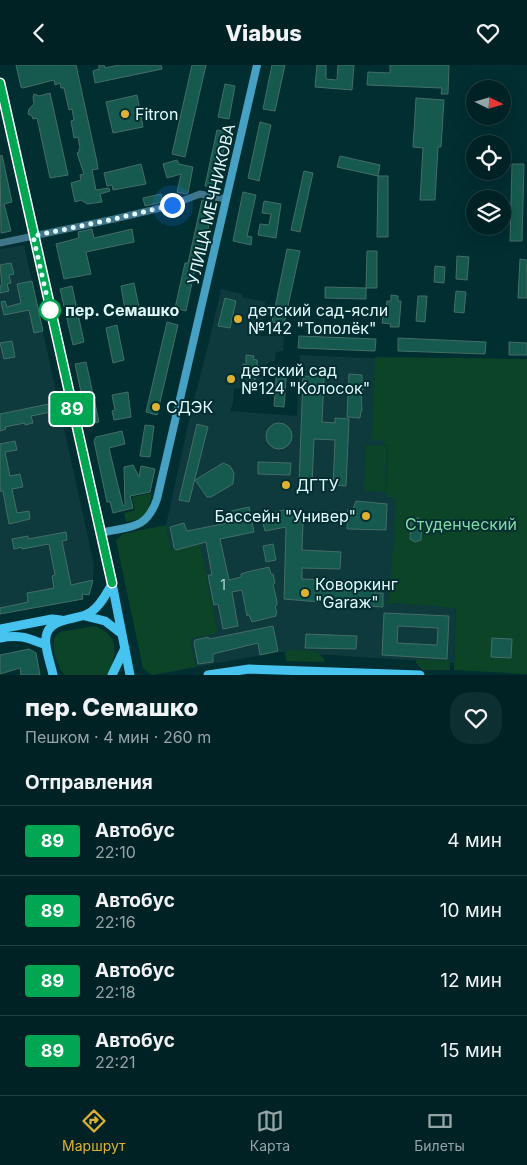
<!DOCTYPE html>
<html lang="ru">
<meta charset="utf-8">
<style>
body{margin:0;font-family:Inter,sans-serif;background:#0e2f32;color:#f1f3f6;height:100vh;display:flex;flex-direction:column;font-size:19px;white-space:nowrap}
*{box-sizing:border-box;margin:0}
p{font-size:16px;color:#95a4a7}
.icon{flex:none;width:28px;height:28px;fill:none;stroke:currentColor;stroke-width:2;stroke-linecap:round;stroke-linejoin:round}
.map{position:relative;height:610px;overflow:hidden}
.panel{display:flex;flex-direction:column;background:#002225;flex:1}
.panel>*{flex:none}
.badge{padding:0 10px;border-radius:4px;font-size:18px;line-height:32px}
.needle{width:32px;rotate:95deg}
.controls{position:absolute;left:466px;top:15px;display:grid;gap:10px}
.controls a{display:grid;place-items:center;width:45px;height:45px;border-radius:50%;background:#002225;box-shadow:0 5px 20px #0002,0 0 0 1px #223f42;font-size:25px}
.you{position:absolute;width:25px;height:25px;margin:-12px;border:4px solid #fff;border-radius:50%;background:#1a73e8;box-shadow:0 0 0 8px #1a73e833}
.map>.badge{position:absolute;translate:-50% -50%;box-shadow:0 0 0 2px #fff}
h2{padding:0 25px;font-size:19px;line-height:45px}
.round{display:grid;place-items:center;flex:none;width:52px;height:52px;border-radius:20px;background:#0e2f32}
.summary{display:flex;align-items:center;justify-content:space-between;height:85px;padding:0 25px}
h1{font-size:24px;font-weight:800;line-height:38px}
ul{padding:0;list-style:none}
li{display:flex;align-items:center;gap:15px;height:70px;padding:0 25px;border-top:1px solid #223f42}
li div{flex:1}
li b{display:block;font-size:19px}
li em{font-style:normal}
li .badge{min-width:55px;font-weight:700;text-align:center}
header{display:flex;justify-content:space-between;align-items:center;height:65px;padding:0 25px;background:#002225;font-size:22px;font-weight:800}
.tab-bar{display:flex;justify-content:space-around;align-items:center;height:70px;border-top:1px solid #223f42;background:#002225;font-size:14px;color:#95a4a7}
.tab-bar a{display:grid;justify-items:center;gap:2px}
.tab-bar .on{color:#deb133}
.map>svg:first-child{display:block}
</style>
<header><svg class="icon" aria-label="back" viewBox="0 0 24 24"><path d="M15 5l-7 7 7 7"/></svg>Viabus<svg class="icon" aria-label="heart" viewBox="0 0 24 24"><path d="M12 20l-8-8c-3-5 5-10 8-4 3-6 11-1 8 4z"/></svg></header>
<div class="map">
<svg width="527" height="610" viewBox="0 0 527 610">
<rect width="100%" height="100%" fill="#002e31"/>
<path fill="#0e393d" d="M24,180L94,500L93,513L84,527L0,543V184Z
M221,224L242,229V232L265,237L260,271H284L283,286L276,287L275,296H271L265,301V311L262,318L259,321L246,319L245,324L234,323L233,338L230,346L297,351L300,290L388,294L384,379L398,380L393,538L456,542L454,598L280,587L152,610L143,603L116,475L123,469L166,460L191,346L209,277Z"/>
<path fill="#0c4428" d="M375,292L527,294V609L454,605L456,543L392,538L385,539V537L389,536L396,434L386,431L388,380L384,379V375H372Z
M366,380L387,381L385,427L364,426Z
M152,428L147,452L126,457L124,448L135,445L132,432Z
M166,460L171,485L200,479L218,568L190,574L196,602L152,610L143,603L116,475L123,469Z
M94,561C120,569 117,590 108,610H64C57,599 46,575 60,567Z
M288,585L317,586L324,594V597L286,596L285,588Z
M417,594L450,596V605H423L416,598Z"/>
<path fill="#165a4f" stroke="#456d65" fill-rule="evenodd" d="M16,0H76L97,97L98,104L92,105L96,125L109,123L110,126L100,129L102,137L87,139L81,135L75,137L71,118L81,115L80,110L84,109L77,88L79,87V84L80,83L78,72L74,73L71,56L74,55L72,44L69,45L64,23H61L60,18L55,20L54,15L23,23L21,22Z
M99,0H104L105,3L119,0H161L162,4L95,18L93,6L99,4Z
M192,0H206L185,92L172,89Z
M272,0H285L275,46L263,44Z
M317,0H326V14L337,15L338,0H354L352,25L315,22Z
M390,0H449L448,29H441L442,23L367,20L368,7L390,8Z
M225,19L235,21L229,54L218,52Z
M50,28L68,110L50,113L37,53L33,54L32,51L28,49L29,44L34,39L33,32L34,29L39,31Z
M137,30L143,62L113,68L106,37Z
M416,33L444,35L441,82H438L435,135H420L423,83L413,82Z
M260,57L271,60L259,116L248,113Z
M217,65L228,67L215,124L205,121Z
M2,90L12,137L4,139L11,166L1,168L0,91Z
M340,91L380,100L378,111L337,102Z
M177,95L179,99L193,102L188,128L185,129L177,127L181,109L167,113L163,99Z
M141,99L146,119L113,125L112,120L107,121L104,108Z
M512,99H524L522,176H510Z
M304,106L313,108L300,167L291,165Z
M378,111H388V172H377Z
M243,127L256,130L247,171L252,172L251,180L233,176Z
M161,129L163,137L145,141L143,133Z
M202,135L214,137L201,196L197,195L186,246L175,243L185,198H188Z
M264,136L281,139L276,173L258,170L260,159L269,160L271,149L262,148Z
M92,164L94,173L132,164L134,177L86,187L91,209L64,214L56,179L79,173L78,167Z
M287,184L300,186L284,259L272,257Z
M367,186H377V223H366Z
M457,191L469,192L467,215L456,214Z
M520,194L527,195V233H518Z
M11,198L14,209L9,210L11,218L7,219L9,226L0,228V221L2,220L0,200Z
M435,201L445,202L444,218L434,217Z
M32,216L43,266L34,268L29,245L4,250L1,237L5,236L7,242L21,238L17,219Z
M134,218L139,242L125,245L121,221Z
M72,221L84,277L73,280L60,224Z
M325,222L366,223V234L325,233Z
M456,226L466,227L464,248L454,247Z
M391,230L398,231V236H401L399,262H390L391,259L382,258L383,252H380V246L386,247L387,236H391Z
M418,231H427L425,257L416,256Z
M225,233L236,236L230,263L218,261Z
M167,257L178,260L157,350L146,347Z
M117,260L124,295L113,298L106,263Z
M299,271L376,274L375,286L298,283Z
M398,273L486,277L485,289L398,286Z
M12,276L15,292L4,294L0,278Z
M509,277L527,278V290H509Z
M246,290L254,291L253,294L257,295L258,310H255V317L248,316L249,309L242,308L243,299L246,300Z
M86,297L99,357L88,359L75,299Z
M277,301L287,302L284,342L274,341Z
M349,309L362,310V316H364L363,325H361L362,346H361L360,353L347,352Z
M303,311L324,312L322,357L335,358V353L349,354L346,421L333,420L335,375L314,374L312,419H299Z
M128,327L131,352L114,355L112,346L115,345L112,330Z
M49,339L51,347L31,351L33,358L25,360V358L5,362L6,364L0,366V349Z
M266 371a13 13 0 1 1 26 0a13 13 0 1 1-26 0Z
M197,359L208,362L189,437L179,435Z
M145,360L154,361L150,392L140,391Z
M122,366L125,379L109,383L123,441L125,440L124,402L133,400L139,412L141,401L155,404L150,427L130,431L133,443L113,448L110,437H107L94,376L96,372Z
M15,376L17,385L5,387L10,411L20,409L23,422L12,424L17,448L29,446L30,454L9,459L3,426H0V379Z
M258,397L291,398L290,410L258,409Z
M223,398L230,401L234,408L233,419L211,432H207L195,415Z
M356,436L387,439L386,465L347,464L348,444H353Z
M249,442L254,467L220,474L229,515L241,512V509L247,507L269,502L271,509H273L275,518L273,520L277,536V540L275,541L277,548L276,549V551L252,557L249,550L247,551L242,525L232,527L238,561L223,564L218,539L214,540L208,510H212L206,477L176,485L174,483L170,462L184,458L187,466L233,457L231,446Z
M289,444L298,447L303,456L302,485L341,487L340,504L302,503V514L356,516V523L376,525L375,528H383V542L364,541V543H356V537L319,535V537L284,534L286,462L265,466L261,450Z
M414,453H419V456H422L421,475L415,477L410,474L411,456H414Z
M66,467L67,475L62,476L71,520L93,515L89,530L82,529L83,534L0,549V543L28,537L27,528L54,523L52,511L55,510L49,479L22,484V482L14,484L12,474L28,471V474Z
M273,479L276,495L266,497L263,481Z
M384,548L449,551L447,594L382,590ZM398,561L438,563L437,580L397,578Z
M273,561L278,586L260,590L258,578L213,589V597L198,599L194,578L195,575L208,572L209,574Z
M306,569L357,571L356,584L305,583Z
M492,573L512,574L511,593L491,592Z
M29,584L36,588L40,610H21L20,603L0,609V590Z"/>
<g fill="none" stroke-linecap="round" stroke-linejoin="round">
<path stroke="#40758a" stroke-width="7" d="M0,178L114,154L169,141L200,129L226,134"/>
<path stroke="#46a1c3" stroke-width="8" d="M100,468C129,461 146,466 157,434L257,0"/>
<path stroke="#47c3ef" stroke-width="9" d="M0,19L112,518L130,610
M85,551L105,556L122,569
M0,564L52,554L61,555
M0,573C20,569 28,573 46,580
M53,610C51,599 44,583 46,572C49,551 79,556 91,547C101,540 106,529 112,519
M112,610L125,583
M208,610L249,604L420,610"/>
</g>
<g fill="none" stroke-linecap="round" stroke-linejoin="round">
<g stroke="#fff" stroke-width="11">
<path id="line" d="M0,18L112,518"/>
</g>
<use href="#line" stroke="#00a651" stroke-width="8"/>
<path stroke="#e3fafb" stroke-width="5" stroke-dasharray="0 9" d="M50,245L33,171L114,154L172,140"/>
</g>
<g fill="#deb133" stroke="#002e31" stroke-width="2">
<circle cx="125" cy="49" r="5"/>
<circle cx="238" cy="254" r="5"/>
<circle cx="231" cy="314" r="5"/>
<circle cx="156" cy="342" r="5"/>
<circle cx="286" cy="420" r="5"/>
<circle cx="366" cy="451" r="5"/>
<circle cx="305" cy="528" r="5"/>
</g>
<circle fill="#fff" stroke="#00a651" stroke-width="2.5" cx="50" cy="245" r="10"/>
<g text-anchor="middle" stroke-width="4" stroke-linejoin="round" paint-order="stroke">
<g font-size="14" fill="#b0d2d0">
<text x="223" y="525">1</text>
</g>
<g font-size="16" fill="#e3fafb" stroke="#002e31" text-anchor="start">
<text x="135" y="55">Fitron</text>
<text x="248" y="251">детский сад-ясли<tspan x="248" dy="18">№142 "Тополёк"</tspan></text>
<text x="241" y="311">детский сад<tspan x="241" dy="18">№124 "Колосок"</tspan></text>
<text x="166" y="348">СДЭК</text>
<text x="296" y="426">ДГТУ</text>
<text x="356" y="457" text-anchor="end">Бассейн "Универ"</text>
<text x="315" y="525">Коворкинг<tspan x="315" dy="18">"Gаraж"</tspan></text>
</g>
<g font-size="16" fill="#e3fafb" stroke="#002e31">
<text transform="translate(211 139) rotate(-77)" y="6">УЛИЦА МЕЧНИКОВА</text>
</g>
<g font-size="16" font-weight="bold" fill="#e3fafb" stroke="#002e31" text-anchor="start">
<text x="65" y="251">пер. Семашко</text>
</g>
<g font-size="16" fill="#82dca6" stroke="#002e31">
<text x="461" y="465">Студенческий</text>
</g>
</g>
</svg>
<div class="controls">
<a><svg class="needle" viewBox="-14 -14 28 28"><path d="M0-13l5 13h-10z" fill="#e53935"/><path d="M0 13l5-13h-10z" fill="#95a4a7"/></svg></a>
<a><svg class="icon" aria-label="locate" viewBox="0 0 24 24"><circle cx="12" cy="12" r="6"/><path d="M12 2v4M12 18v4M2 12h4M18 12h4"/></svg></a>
<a><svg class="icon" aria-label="layers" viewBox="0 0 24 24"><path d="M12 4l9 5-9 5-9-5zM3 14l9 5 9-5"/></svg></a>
</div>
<div class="you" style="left:172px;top:140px"></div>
<b class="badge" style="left:72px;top:344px;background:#00a651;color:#fff">89</b>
</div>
<section class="panel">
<div class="summary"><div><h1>пер. Семашко</h1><p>Пешком · 4 мин · 260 m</p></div><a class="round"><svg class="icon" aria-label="heart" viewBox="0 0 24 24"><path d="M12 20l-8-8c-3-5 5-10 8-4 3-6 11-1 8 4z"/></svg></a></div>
<h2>Отправления</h2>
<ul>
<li><span class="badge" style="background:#00a651;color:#fff">89</span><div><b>Автобус</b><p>22:10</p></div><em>4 мин</em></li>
<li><span class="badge" style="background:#00a651;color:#fff">89</span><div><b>Автобус</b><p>22:16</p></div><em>10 мин</em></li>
<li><span class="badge" style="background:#00a651;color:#fff">89</span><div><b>Автобус</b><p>22:18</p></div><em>12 мин</em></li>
<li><span class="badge" style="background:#00a651;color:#fff">89</span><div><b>Автобус</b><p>22:21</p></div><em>15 мин</em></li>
</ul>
</section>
<nav class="tab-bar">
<a class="on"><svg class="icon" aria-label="directions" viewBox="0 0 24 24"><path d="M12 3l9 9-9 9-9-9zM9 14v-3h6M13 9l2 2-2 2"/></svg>Маршрут</a>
<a><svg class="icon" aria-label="map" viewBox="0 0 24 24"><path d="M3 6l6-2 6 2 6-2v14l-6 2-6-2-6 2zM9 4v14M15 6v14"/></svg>Карта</a>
<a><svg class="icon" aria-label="tickets" viewBox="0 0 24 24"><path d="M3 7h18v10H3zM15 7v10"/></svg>Билеты</a>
</nav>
